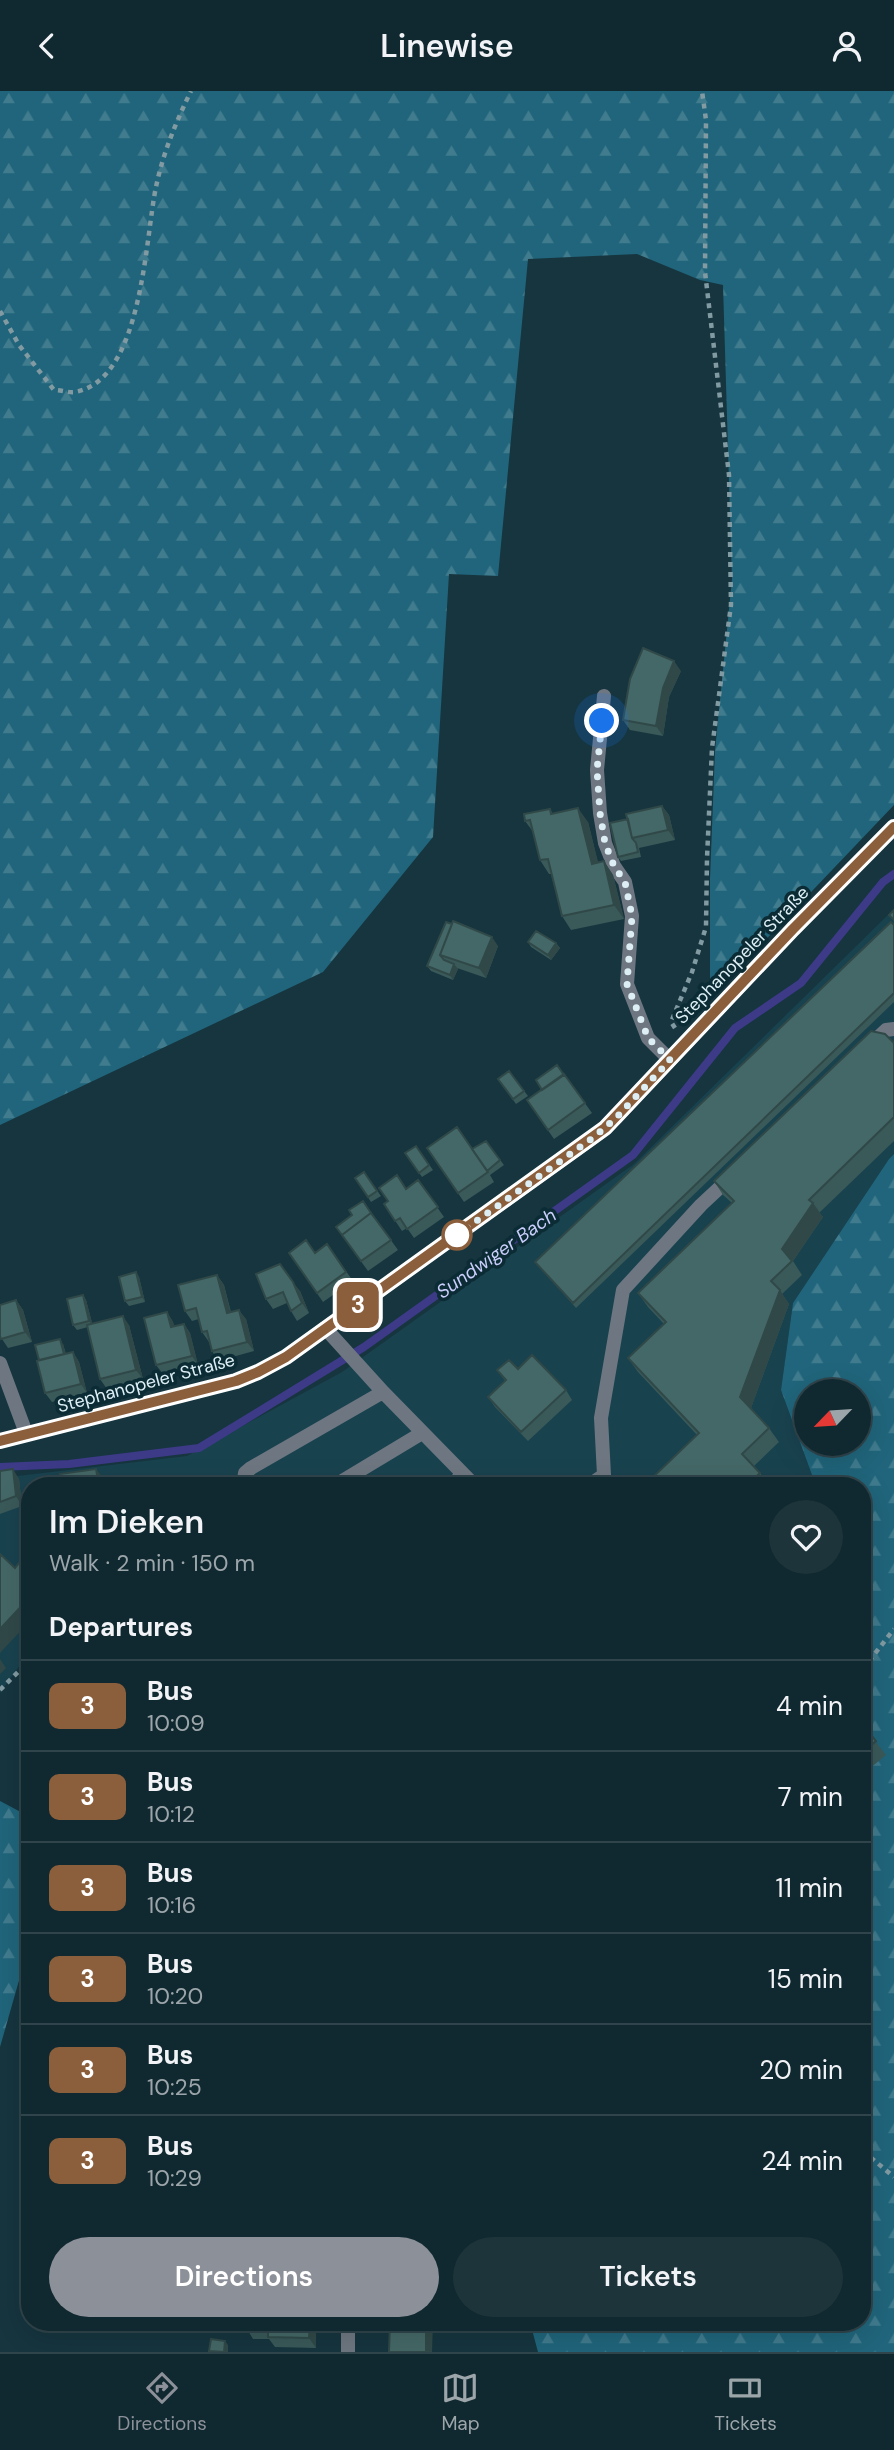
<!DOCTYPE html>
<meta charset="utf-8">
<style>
body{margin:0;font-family:"DM Sans",sans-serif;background:#1e343b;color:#f1f3f6;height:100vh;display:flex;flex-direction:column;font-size:26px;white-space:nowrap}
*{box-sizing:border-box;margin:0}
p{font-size:23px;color:#9ca6aa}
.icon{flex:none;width:38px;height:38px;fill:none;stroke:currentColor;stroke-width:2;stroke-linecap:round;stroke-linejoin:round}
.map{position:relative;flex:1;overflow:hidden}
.sheet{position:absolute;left:21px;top:1386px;width:850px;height:854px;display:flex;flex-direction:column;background:#10282f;border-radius:28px;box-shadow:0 7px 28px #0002,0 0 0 2px #30444b}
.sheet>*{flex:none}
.badge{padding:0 14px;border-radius:10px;font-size:24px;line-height:46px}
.needle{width:46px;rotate:245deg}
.tools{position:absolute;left:794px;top:1288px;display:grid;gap:14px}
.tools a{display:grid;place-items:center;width:77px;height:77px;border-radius:50%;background:#10282f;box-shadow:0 7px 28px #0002,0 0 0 2px #30444b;font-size:35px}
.you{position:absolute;width:35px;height:35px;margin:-18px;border:5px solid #fff;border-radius:50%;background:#1a73e8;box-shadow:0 0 0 10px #1a73e833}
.map>.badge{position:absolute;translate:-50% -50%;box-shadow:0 0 0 4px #fff}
h2{padding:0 28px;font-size:26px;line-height:63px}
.round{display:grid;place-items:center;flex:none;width:74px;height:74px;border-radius:37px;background:#1e343b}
.overview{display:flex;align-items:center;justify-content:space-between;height:119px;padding:0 28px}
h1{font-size:33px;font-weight:600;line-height:52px}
.primary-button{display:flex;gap:14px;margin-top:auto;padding:14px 28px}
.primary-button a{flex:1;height:80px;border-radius:42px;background:#8c9099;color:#fff;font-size:28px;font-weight:600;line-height:80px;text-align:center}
.primary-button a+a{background:#1e343b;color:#f1f3f6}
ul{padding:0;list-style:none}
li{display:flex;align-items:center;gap:21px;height:91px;padding:0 28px;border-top:2px solid #30444b}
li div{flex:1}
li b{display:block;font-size:26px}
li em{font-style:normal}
li .badge{min-width:77px;font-weight:700;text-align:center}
header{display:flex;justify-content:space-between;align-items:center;height:91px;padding:0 28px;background:#10282f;font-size:32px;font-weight:600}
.tabs{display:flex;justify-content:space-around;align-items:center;height:98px;border-top:2px solid #30444b;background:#10282f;font-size:19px;color:#9ca6aa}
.tabs a{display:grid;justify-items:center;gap:4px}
.tabs .on{color:#8c9099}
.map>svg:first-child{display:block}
</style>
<header><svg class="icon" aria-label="back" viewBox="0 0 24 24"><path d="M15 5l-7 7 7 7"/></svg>Linewise<svg class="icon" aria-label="person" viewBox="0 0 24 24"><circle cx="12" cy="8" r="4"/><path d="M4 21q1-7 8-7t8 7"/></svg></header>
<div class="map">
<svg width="894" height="2261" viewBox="0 0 894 2261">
<defs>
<pattern id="forest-firs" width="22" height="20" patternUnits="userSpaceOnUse" patternTransform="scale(1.75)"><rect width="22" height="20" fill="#20657b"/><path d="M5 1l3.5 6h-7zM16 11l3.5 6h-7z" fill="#407b8e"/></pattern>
</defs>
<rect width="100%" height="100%" fill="#16353f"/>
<path fill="#19424f" d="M894,818V1063L889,1068L793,1212L781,1299L816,1395H30V1560L0,1602V1387L187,1365L342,1281L634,1073Z"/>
<path fill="url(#forest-firs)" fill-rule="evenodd" d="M0,0H894V714L710,907V788L715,660L732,488L723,194L700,189L637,163L528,168L498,485L449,483L433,746L323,881L0,1034Z
M894,1063V2261H538L530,2231H863V1395H816L781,1299L793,1212L889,1068ZM807,1300H859V1353H807Z
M0,1710L30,1726V1851L0,1956Z"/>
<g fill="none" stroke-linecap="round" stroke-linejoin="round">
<path stroke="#3d3a88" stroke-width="8" d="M0,1376L69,1373L199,1357L364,1256L633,1064L735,937L801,892L883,791L894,783"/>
<path stroke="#829aa2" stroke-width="4.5" stroke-dasharray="5 5" stroke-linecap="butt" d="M0,220L19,254L54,299C61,299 69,302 75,301C143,289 145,147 156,96C163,62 176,31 191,0
M675,937L671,931L692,881L706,836L707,767L712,657L731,514L729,384L705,181L706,29L702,0
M863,1578L894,1538
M0,1599L18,1581L30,1575
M863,2060L894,2086"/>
<path stroke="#6e7781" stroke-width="14" d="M604,605L597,679L600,722L605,752L614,775L625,791L632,825L627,893L648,947L670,969
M870,954L886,939L894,938
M325,1237L383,1301L475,1395
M243,1395L245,1382L251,1377L383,1301
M334,1395L422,1342
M452,1395L462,1383
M588,1395L604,1384L601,1327L623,1199L701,1114L731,1086"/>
<path stroke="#6e7781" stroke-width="14" d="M0,1272L26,1342
M348,2231V2261"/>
<path stroke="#6e7781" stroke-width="14" d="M0,1350L236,1290L258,1281L286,1266L594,1046L616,1027L793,838L894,736"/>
</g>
<path fill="#3a5959" d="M681,580L669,606L663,645L630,639L623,629Z
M662,715L669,724L675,749L639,757L641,766L621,770L618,766L628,728Z
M550,718L553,723L588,731L598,772L604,770L613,784L624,828L571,839L562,825L551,783H549L540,769L534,742L525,730Z
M452,833L498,855L486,887L457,877L458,878L453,889L431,880L427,875Z
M894,834V911L576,1217L535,1171Z
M528,851L556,852L560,857L551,869L531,856Z
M894,952V1050L819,1122L823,1126L793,1170L802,1184L782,1203L789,1213L751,1317L769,1337L779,1351L754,1375L760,1382L769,1395H656L651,1388L697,1344L638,1281L628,1267L664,1233L648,1216L638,1202L732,1112L723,1104L714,1090Z
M509,980L528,1005L516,1013L498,988Z
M564,983L592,1022L554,1048L527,1009Z
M486,1050L504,1074L490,1084L494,1091L464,1111L427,1057L472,1058Z
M416,1055L433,1079L422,1086L405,1062Z
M364,1081L381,1105L371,1111L355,1087Z
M418,1089L444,1126L414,1147L407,1137L402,1140L384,1113Z
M375,1127L398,1159L368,1180L336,1136Z
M327,1153L353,1190L323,1211L289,1162H315Z
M136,1181L139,1186L145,1211L129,1215L125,1210Z
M256,1183L300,1200L309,1222L297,1230L291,1220L287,1212L273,1218L266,1208Z
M217,1184L224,1194L231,1221L246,1228L254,1260L218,1270L212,1260L209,1251L202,1241L199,1228L192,1230L185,1220Z
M83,1204L86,1209L92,1232L129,1234L143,1288L107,1298L100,1288L88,1236L77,1239L73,1234Z
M16,1209L23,1219L32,1251L8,1257L0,1245Z
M167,1221L173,1231L174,1235L184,1233L190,1242L198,1274L163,1283L156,1274Z
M63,1253L66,1263L73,1261L79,1271L87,1302L52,1311L45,1302L39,1269Z
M518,1278L566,1299L572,1309L528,1350L495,1316L488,1306L505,1290L497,1279Z
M0,1380L19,1388L22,1415L0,1423Z
M863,1634L886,1664L863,1683Z
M247,2231H312L316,2237V2257L275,2256L269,2248H253L247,2238Z"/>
<path fill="#304948" d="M674,570L681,580L669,606L663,645L656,635L663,597Z
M662,715L669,724L675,749L668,739Z
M578,717L588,731L602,787L592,773Z
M604,770L613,784L624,828L614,814Z
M492,846L498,855L486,887L479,877Z
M556,852L560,857L551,869L548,864Z
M454,873L458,878L453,889L450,884Z
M813,1112L823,1126L793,1170L782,1158Z
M136,1181L139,1186L145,1211L142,1206Z
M217,1184L224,1194L233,1232L227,1222Z
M293,1191L300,1200L309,1222L302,1212Z
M780,1199L789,1213L750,1320L740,1306Z
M83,1204L86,1209L93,1235L89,1230Z
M16,1209L23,1219L32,1251L25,1241Z
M239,1219L246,1228L254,1260L247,1251Z
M167,1221L173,1231L177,1246L171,1236Z
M123,1225L129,1234L143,1288L136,1279Z
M184,1233L190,1242L198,1274L192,1265Z
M60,1248L63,1253L68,1273L65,1268Z
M73,1261L79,1271L87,1302L81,1293Z
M13,1378L19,1388L22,1415L16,1405Z
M96,1378L103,1387L104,1395H99Z
M30,1506V1530L0,1562V1538Z
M0,1568L6,1577L0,1583Z
M310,2231H312L316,2237V2257L309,2247Z
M426,2231H433L432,2261H426Z
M225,2250L228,2254V2261H224Z"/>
<path fill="#446867" stroke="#304948" stroke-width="2" d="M643,557L674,570L663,597L656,635L623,629L630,588Z
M662,715L668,739L632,747L626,723Z
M578,717L592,773L604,770L614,814L562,825L548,768L540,769L530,729L525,730L524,723L550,718L551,723Z
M628,728L632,747L636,752L638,761L618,766L610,732Z
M894,819V829L889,824Z
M453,830L492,846L479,877L440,864Z
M446,831L452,833L440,864L444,869L454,873L450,884L427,875Z
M891,831L894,834V902L573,1212L535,1171Z
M536,840L556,852L548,864L528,851Z
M871,940L885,943L894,952V1026L809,1109L813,1112L782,1158L792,1170L771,1190L780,1199L740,1306L769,1337L742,1363L760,1382L746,1395H658L651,1388L699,1342L628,1267L666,1231L638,1202L734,1110L714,1090Z
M557,974L564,984L542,999L536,989Z
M509,980L524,1000L513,1008L498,988Z
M564,983L585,1012L548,1039L527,1009Z
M457,1036L488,1081L458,1102L427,1057Z
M486,1050L500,1069L487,1080L472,1058Z
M416,1055L429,1074L419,1082L405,1062Z
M364,1081L377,1100L368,1106L355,1087Z
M397,1084L406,1098L418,1089L438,1116L407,1138L400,1127L395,1130L384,1113L388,1110L379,1097Z
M363,1110L373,1125L371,1122L342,1144L345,1148L336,1136L352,1124L349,1119Z
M371,1122L391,1149L361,1170L342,1144Z
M306,1149L315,1162L327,1153L346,1181L317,1202L289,1162Z
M280,1173L293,1191L302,1212L291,1220L283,1201L266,1208L256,1183Z
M136,1181L142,1206L125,1210L119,1186Z
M217,1184L227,1222L239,1219L247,1251L212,1260L207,1240L202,1241L196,1217L185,1220L178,1194Z
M83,1204L89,1230L73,1234L67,1208Z
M16,1209L25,1241L1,1248L0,1245V1214Z
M167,1221L171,1236L184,1233L192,1265L156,1274L144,1227Z
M123,1225L136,1279L100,1288L87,1234Z
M60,1248L64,1263L39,1269L35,1254Z
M73,1261L81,1293L45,1302L37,1270Z
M532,1264L566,1299L521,1341L488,1306L506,1289L497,1279L509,1269L518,1278Z
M13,1378L16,1405L0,1411V1380Z
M96,1378L99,1395H61L60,1383Z
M0,1463L15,1477L19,1472L30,1482V1506L0,1538Z
M863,1634L876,1650L863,1661Z
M247,2231H310L309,2247L268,2246V2238H247Z
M390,2231H426V2261H389Z
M211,2248L225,2250L224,2261L209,2260Z"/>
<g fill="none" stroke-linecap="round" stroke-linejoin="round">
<g stroke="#fff" stroke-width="16">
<path id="line" d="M0,1350L236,1290L258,1281L286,1266L605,1037L793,838L894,736"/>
</g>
<use href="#line" stroke="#8b5e3c" stroke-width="10"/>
<path stroke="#ddeff5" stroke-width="7" stroke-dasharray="0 12.6" d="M457,1144L594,1046L616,1027L670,969L648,947L627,893L632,825L625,791L614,775L605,752L600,722L597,679L602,630"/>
</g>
<circle fill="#fff" stroke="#8b5e3c" stroke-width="3.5" cx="457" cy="1144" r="14"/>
<g text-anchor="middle" stroke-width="7" stroke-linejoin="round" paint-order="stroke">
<g font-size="18" fill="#ddeff5" stroke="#0b2b35">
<text transform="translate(742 864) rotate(-46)" y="6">Stephanopeler Straße</text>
<text transform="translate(146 1292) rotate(-15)" y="6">Stephanopeler Straße</text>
</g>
<g font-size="19" font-style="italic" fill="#cacefb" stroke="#0b2b35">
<text transform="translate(496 1162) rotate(-35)" y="7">Sundwiger Bach</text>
</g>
</g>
</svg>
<div class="tools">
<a><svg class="needle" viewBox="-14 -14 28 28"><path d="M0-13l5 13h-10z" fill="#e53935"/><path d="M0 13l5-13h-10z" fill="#9ca6aa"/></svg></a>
</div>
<div class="you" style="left:602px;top:630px"></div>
<b class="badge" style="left:358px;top:1214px;background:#8b5e3c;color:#fff">3</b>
<section class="sheet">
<div class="overview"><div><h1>Im Dieken</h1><p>Walk · 2 min · 150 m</p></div><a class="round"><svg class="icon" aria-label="heart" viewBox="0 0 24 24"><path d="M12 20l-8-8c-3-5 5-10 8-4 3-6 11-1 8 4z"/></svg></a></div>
<h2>Departures</h2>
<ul>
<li><span class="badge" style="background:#8b5e3c;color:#fff">3</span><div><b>Bus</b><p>10:09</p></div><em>4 min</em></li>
<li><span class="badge" style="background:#8b5e3c;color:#fff">3</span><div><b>Bus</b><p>10:12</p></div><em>7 min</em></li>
<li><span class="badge" style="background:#8b5e3c;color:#fff">3</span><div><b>Bus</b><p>10:16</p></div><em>11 min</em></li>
<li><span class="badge" style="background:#8b5e3c;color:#fff">3</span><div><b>Bus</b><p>10:20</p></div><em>15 min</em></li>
<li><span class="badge" style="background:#8b5e3c;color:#fff">3</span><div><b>Bus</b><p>10:25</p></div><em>20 min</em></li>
<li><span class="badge" style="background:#8b5e3c;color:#fff">3</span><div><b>Bus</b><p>10:29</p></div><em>24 min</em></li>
</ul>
<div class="primary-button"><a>Directions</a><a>Tickets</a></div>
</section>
</div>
<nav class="tabs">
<a class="on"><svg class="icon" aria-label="directions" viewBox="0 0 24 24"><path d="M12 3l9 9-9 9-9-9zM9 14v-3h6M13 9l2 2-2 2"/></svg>Directions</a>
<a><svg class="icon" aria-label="map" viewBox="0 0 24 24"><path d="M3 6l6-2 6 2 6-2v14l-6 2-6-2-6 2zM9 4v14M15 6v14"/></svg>Map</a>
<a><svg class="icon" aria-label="tickets" viewBox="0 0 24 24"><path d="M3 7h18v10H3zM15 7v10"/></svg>Tickets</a>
</nav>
